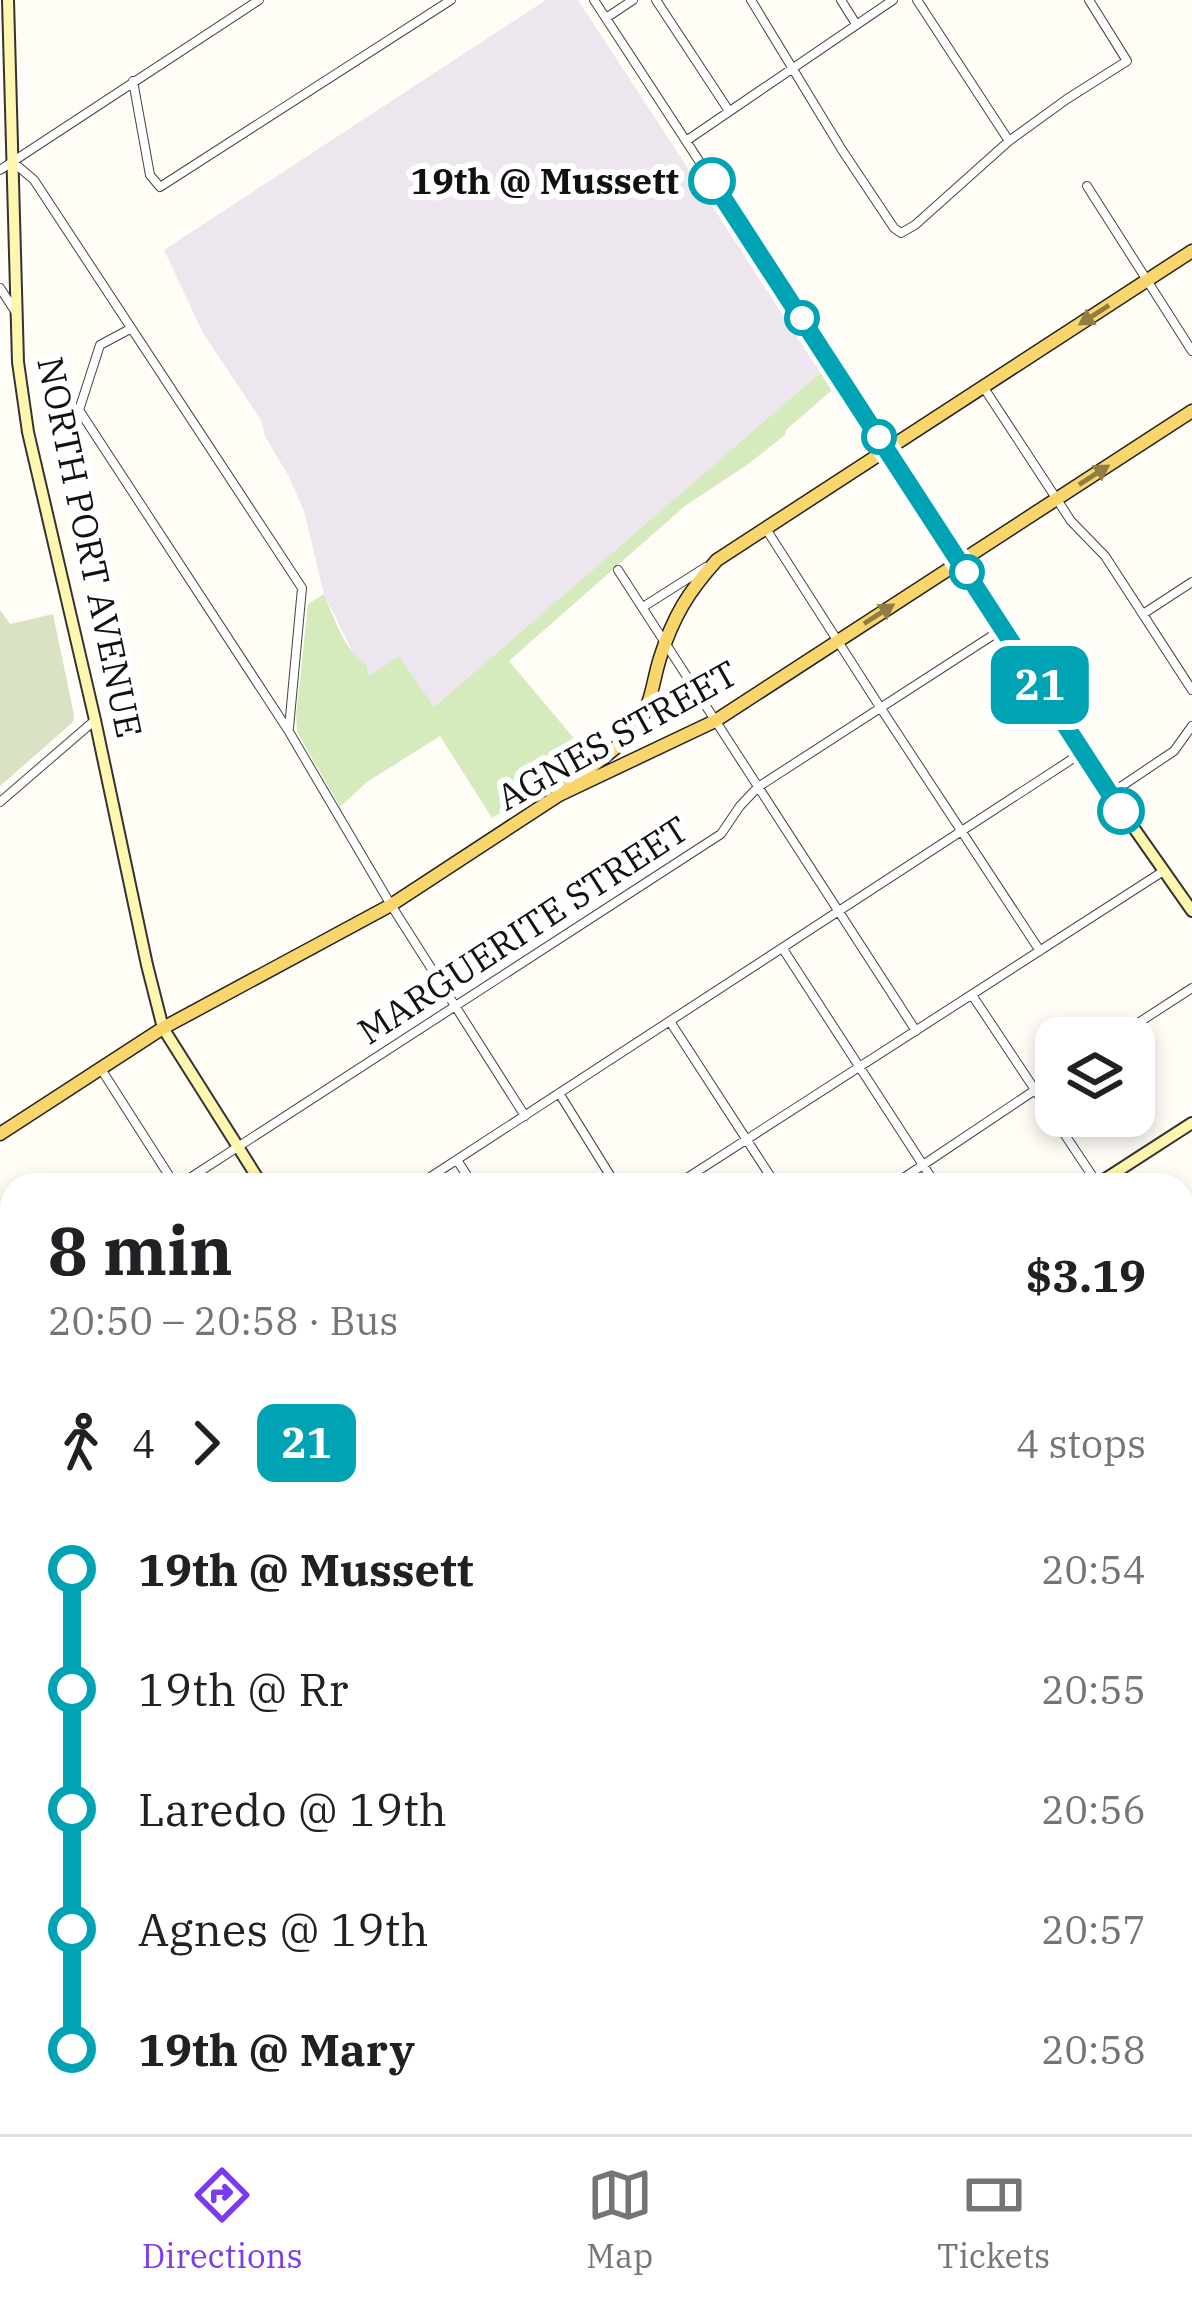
<!DOCTYPE html>
<meta charset="utf-8">
<style>
body{margin:0;font-family:"IBM Plex Serif",serif;background:#f6f6f6;color:#202124;height:100vh;display:flex;flex-direction:column;font-size:45px;white-space:nowrap}
*{box-sizing:border-box;margin:0}
p{font-size:39px;color:#757577}
.icon{flex:none;width:66px;height:66px;fill:none;stroke:currentColor;stroke-width:2;stroke-linecap:round;stroke-linejoin:round}
.map{position:relative;flex:1;overflow:hidden}
.panel{position:absolute;left:0px;top:1173px;width:1194px;height:963px;display:flex;flex-direction:column;background:#fff;border-radius:36px 36px 0 0;box-shadow:0 6px 18px #0003}
.panel>*{flex:none}
.badge{padding:0 24px;border-radius:18px;font-size:42px;line-height:78px}
.controls{position:absolute;left:1035px;top:1017px;display:grid;gap:24px}
.controls a{display:grid;place-items:center;width:120px;height:120px;border-radius:24px;background:#fff;box-shadow:0 6px 18px #0003;font-size:60px}
.map>.badge{position:absolute;translate:-50% -50%;box-shadow:0 0 0 6px #fff}
.legs{display:flex;align-items:center;gap:18px;height:132px;padding:0 48px;font-size:39px}
.legs p{margin-inline-start:auto}
.head{display:flex;align-items:center;justify-content:space-between;height:204px;padding:0 48px}
h1{font-size:66px;font-weight:800;line-height:90px}
ul{padding:0 48px;list-style:none}
li{display:flex;align-items:center;gap:42px;height:120px;font-size:45px}
li i{display:grid;place-items:center;width:18px;height:100%;margin:0 15px;background:currentColor}
li i::after{content:'';width:30px;height:30px;margin:-15px;border:9px solid;border-radius:50%;background:#fff}
li p{margin-inline-start:auto}
li:first-child i{background:linear-gradient(#0000 50%,currentColor 0)}
li:last-child i{background:linear-gradient(currentColor 50%,#0000 0)}
.tabs{display:flex;justify-content:space-around;align-items:center;height:168px;border-top:3px solid #e0e0e0;background:#fff;font-size:33px;color:#757577}
.tabs a{display:grid;justify-items:center;gap:6px}
.tabs .on{color:#7c3aed}
.map>svg:first-child{display:block}
</style>
<div class="map">
<svg width="1192" height="2134" viewBox="0 0 1192 2134">
<rect width="100%" height="100%" fill="#fffdf5"/>
<path fill="#eee6ef" d="M546,0H578L821,372L433,708L369,676L366,664L356,659L324,594L304,511L289,477L265,436L261,420L203,333L164,250Z"/>
<path fill="#d5ebbd" d="M821,372L832,390L786,430L785,435L747,465L685,506L509,661L588,755L492,818L440,736L367,782L340,807L297,732L296,717L308,604L324,594C334,617 344,651 366,664L369,676L399,656L434,707Z
M1192,1227V1390L1182,1396V1233Z"/>
<path fill="#d9e3c4" d="M0,610L10,624L53,614L74,715L73,722L0,786Z"/>
<g fill="none" stroke-linecap="round" stroke-linejoin="round">
<g stroke="#444" stroke-width="10">
<path id="street" d="M594,0L887,449
M656,0L729,111
M751,0L842,150L894,228L901,233L915,225L1009,141L1067,99L1127,61L1089,0
M841,0L856,24
M917,0L1009,141
M606,18L633,0
M133,81L150,175L160,187L451,0
M686,141L893,0
M13,162L34,180L302,588L289,728
M0,170L259,0
M1087,186L1192,351
M0,288L15,311
M130,329L100,345L79,410L288,730L391,905L525,1116
M984,388L1071,521L1105,556L1192,690
M766,529L880,707L1040,951
M618,570L916,1031
M643,607L706,567
M1143,614L1192,582
M1110,794L1174,751L1192,726
M0,802L94,721
M783,949L936,1185
M972,995L1097,1183
M671,1023L776,1185
M1115,1038L1192,988
M101,1069L175,1185
M559,1093L616,1185
M457,1160L473,1185
M179,1185L721,834L740,806L758,787L1004,628
M418,1185L1083,752
M676,1185L1162,872
M893,1185L1056,1076
M0,1300L12,1292
M0,1453L12,1446
M1182,1499L1192,1493
M0,1595L12,1588
M0,1624L12,1642
M1182,1790L1192,1783
M0,1805L12,1824
M1182,1836L1192,1852
M0,1881L12,1873
M0,1986L12,2004
M1182,2048L1192,2047
M91,2124L97,2134
M204,2124L211,2134
M318,2124L324,2134
M433,2124L440,2134
M549,2124L555,2134
M657,2124L663,2134"/>
</g>
<g stroke="#333" stroke-width="14">
<path id="secondary" d="M8,0L18,362L28,432L95,720L147,965L163,1028L262,1185
M887,449L1110,794L1192,911
M1096,1185L1192,1123
M1182,1965L1192,1959
M864,2124L871,2134
M274,2134L278,2124
M922,2134L937,2124"/>
</g>
<g stroke="#222" stroke-width="15">
<path id="primary" d="M568,786C591,764 622,749 639,722C652,702 653,680 660,658C673,617 688,592 717,560L1192,251
M0,1134L163,1028L391,905L559,795L715,721L1192,411"/>
</g>
<use href="#street" stroke="#fff" stroke-width="8"/>
<use href="#secondary" stroke="#fff6b0" stroke-width="10"/>
<use href="#primary" stroke="#f9d66b" stroke-width="12"/>
</g>
<defs><path id="oneway-solid" d="M-6-.8H1V-3.2L6.5 0L1 3.2V.8H-6Z" transform="scale(3)"/></defs>
<g fill="#917d42">
<use href="#oneway-solid" transform="translate(1094 315) rotate(147)"/>
<use href="#oneway-solid" transform="translate(1094 475) rotate(-33)"/>
<use href="#oneway-solid" transform="translate(879 614) rotate(-33)"/>
</g>
<g fill="none" stroke-linecap="round" stroke-linejoin="round">
<g stroke="#fff" stroke-width="27">
<path id="line-1" d="M712,181L1121,811"/>
</g>
<use href="#line-1" stroke="#00a3b4" stroke-width="18"/>
</g>
<g fill="#fff" stroke="#00a3b4" stroke-width="6">
<circle cx="712" cy="181" r="21"/>
<circle cx="802" cy="318" r="15"/>
<circle cx="879" cy="437" r="15"/>
<circle cx="967" cy="572" r="15"/>
<circle cx="1121" cy="811" r="21"/>
</g>
<g text-anchor="middle" stroke-width="12" stroke-linejoin="round" paint-order="stroke">
<g font-size="36" font-weight="bold" fill="#111" stroke="#fff" text-anchor="end">
<text x="679" y="194">19th @ Mussett</text>
</g>
<g font-size="36" fill="#111" stroke="#fff">
<text transform="translate(90 547) rotate(78)" y="13">NORTH PORT AVENUE</text>
<text transform="translate(617 735) rotate(-29)" y="13">AGNES STREET</text>
<text transform="translate(523 930) rotate(-33)" y="13">MARGUERITE STREET</text>
</g>
</g>
</svg>
<div class="controls">
<a><svg class="icon" aria-label="layers" viewBox="0 0 24 24"><path d="M12 4l9 5-9 5-9-5zM3 14l9 5 9-5"/></svg></a>
</div>
<b class="badge" style="left:1040px;top:685px;background:#00a3b4;color:#fff">21</b>
<section class="panel">
<div class="head"><div><h1>8 min</h1><p>20:50 – 20:58 · Bus</p></div><b>$3.19</b></div>
<div class="legs"><svg class="icon" aria-label="walk" viewBox="0 0 24 24"><circle cx="13" cy="4" r="2"/><path d="M13 8l-2 6 4 7M11 14l-3 7M7 12l3-4h3l4 4"/></svg>4<svg class="icon" aria-label="forward" viewBox="0 0 24 24"><path d="M9 5l7 7-7 7"/></svg><b class="badge" style="background:#00a3b4;color:#fff">21</b><p>4 stops</p></div>
<ul>
<li><i style="color:#00a3b4"></i><b>19th @ Mussett</b><p>20:54</p></li>
<li><i style="color:#00a3b4"></i><span>19th @ Rr</span><p>20:55</p></li>
<li><i style="color:#00a3b4"></i><span>Laredo @ 19th</span><p>20:56</p></li>
<li><i style="color:#00a3b4"></i><span>Agnes @ 19th</span><p>20:57</p></li>
<li><i style="color:#00a3b4"></i><b>19th @ Mary</b><p>20:58</p></li>
</ul>
</section>
</div>
<nav class="tabs">
<a class="on"><svg class="icon" aria-label="directions" viewBox="0 0 24 24"><path d="M12 3l9 9-9 9-9-9zM9 14v-3h6M13 9l2 2-2 2"/></svg>Directions</a>
<a><svg class="icon" aria-label="map" viewBox="0 0 24 24"><path d="M3 6l6-2 6 2 6-2v14l-6 2-6-2-6 2zM9 4v14M15 6v14"/></svg>Map</a>
<a><svg class="icon" aria-label="tickets" viewBox="0 0 24 24"><path d="M3 7h18v10H3zM15 7v10"/></svg>Tickets</a>
</nav>
